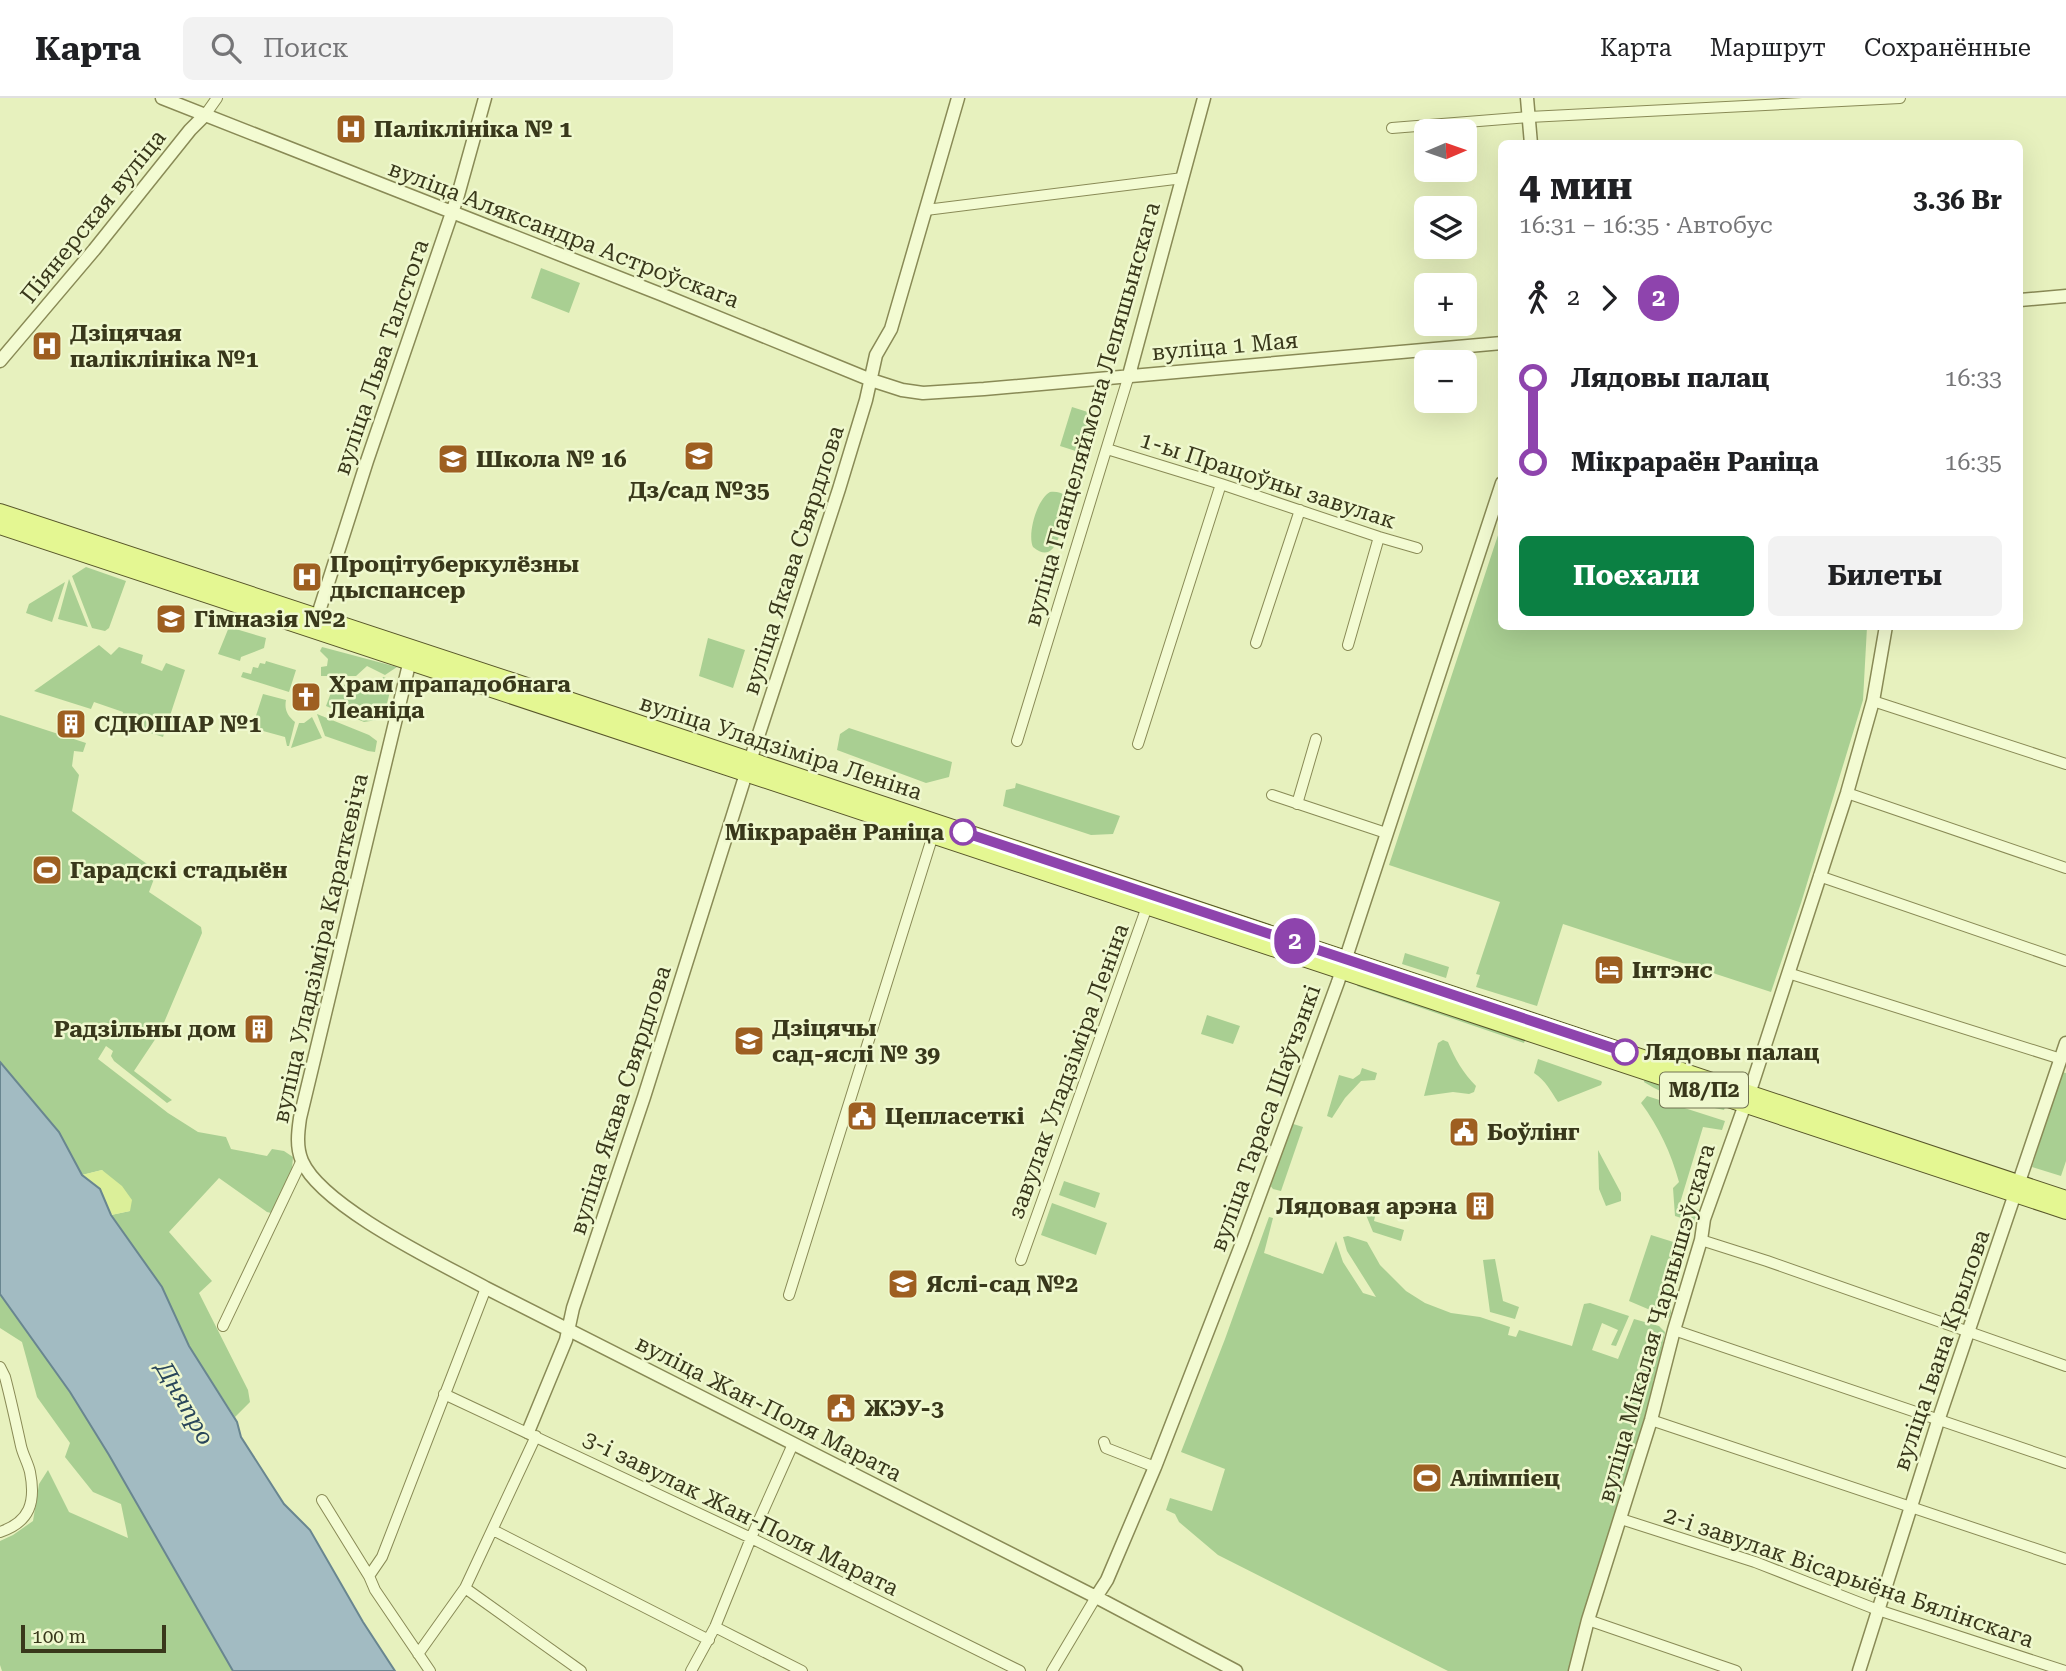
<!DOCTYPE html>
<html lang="ru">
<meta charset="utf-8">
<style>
body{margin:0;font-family:"Roboto Serif",serif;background:#f2f2f2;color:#202124;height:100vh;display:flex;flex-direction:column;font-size:26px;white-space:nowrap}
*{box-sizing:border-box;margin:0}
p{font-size:23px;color:#757577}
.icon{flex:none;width:38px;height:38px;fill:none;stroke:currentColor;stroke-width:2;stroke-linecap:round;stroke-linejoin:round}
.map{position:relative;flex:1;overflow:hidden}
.panel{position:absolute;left:1498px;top:42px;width:525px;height:490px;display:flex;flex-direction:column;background:#fff;border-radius:10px;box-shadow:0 7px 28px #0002}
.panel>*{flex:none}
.badge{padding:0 14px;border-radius:23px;font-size:24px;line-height:46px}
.needle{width:46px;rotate:88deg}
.buttons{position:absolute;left:1414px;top:21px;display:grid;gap:14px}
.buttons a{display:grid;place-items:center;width:63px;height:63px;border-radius:10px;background:#fff;box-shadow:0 7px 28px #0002;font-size:35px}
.scale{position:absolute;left:21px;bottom:18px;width:145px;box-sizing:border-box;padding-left:7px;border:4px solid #39381b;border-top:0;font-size:19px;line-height:24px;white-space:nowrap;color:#39381b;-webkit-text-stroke:5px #eff8ce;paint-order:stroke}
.map>.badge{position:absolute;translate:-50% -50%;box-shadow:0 0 0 4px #fff}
.legs{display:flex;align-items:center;gap:10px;height:77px;padding:0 21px;font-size:23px}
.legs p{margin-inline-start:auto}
.head{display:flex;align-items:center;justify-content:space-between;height:119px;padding:0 21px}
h1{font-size:38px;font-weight:700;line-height:52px}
.primary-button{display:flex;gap:14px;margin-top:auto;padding:14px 21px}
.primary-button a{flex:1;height:80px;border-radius:10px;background:#0b8043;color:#fff;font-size:28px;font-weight:700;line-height:80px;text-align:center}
.primary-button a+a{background:#f2f2f2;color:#202124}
ul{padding:0 21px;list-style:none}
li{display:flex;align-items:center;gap:24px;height:84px;font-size:26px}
li i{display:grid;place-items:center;width:10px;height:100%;margin:0 9px;background:currentColor}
li i::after{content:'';width:18px;height:18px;margin:-9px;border:5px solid;border-radius:50%;background:#fff}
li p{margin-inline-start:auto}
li:first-child i{background:linear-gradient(#0000 50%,currentColor 0)}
li:last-child i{background:linear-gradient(currentColor 50%,#0000 0)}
header{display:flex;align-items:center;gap:42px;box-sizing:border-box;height:98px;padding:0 35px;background:#fff;border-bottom:2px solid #e0e0e0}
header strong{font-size:33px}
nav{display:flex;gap:38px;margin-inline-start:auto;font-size:24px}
.search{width:490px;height:63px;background:#f2f2f2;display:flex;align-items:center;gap:18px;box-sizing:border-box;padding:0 24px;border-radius:10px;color:#757577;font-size:26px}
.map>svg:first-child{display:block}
</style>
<header>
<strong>Карта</strong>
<div class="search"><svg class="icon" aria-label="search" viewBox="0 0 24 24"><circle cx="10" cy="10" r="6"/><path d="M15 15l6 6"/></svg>Поиск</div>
<nav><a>Карта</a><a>Маршрут</a><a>Сохранённые</a></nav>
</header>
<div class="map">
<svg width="2066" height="1573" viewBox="0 0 2066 1573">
<rect width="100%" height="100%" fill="#e7f1be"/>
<path fill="#a9cf92" d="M541,170L580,185L569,215L531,200Z
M1072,309L1094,316L1082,355L1060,348Z
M1050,394C1073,392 1068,411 1063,425C1059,440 1053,466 1033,449C1027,436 1037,401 1050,394Z
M1501,428L1502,528L1867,529L1863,602L1801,805L1771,894L1563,826L1537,908L1476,889L1480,877L1476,876L1500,804L1389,767Z
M86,469L126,483L109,530L105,533L92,530L72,478Z
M69,481L88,529L58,521Z
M65,484L52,524L26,515L29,506Z
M229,529L266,540L264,550L241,559L240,563L218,556Z
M708,540L745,552L733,590L699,578Z
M99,547L111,557L119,549L143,557L141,565L162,573L166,565L185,572L163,639L120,625L123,614L94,604L91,611L34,593Z
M322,549L397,569L385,577L367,568L356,578H321V569L327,568L328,561L320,553Z
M266,563L296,572L289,594L241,579L243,574L251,576L253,569L258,570L260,565L265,566Z
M383,579L393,582L383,621L364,624L326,608L333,589L359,584L362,591C372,591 379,589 383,579Z
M263,596L286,602C284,612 288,618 295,624L289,648H287L285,639L252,630Z
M317,616L369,637L377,643L375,654L368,653L325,638Z
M0,617L86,645L83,654L74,653L72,668L79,677L72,713L157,773L149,794L201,829L202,835L160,934L134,973L172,1002L167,1005L114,963L111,958L113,953L106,948L98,961L168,1015L198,1034L226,1039L231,1051L267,1058L272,1051L284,1053L293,1059L292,1071L271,1115L267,1114L219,1080L169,1134L212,1183L199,1195L248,1292L250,1304L235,1319L189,1248L162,1189L111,1117L130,1113L102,1072L82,1077L59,1034L0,964Z
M312,619L322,640L291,650L299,625H304Z
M849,630L952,664L949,679L926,685L837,652L840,636Z
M1016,685L1120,718L1113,736L1091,737L1003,708L1006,692L1015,690Z
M1405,855L1449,869L1446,880L1402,866Z
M1359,882L1526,939L1524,945L1357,888Z
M1207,917L1240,928L1233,946L1201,936Z
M1443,942L1448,944C1455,961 1463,975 1476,988L1474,994L1469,996L1453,994L1424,998L1438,945Z
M1538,961L1601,983L1602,984L1601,987L1558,1004C1550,992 1546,983 1534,975Z
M1362,970L1377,975L1375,982L1361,983L1345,1000L1332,1020L1327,1018L1339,977L1353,981L1360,976Z
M2062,974L2066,975V1063L2061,1078L2032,1069Z
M1645,979L1726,1006L1724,1012C1696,1006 1668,1000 1644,984Z
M1647,998L1725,1023L1722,1032L1703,1029L1680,1105L1699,1112L1694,1124L1675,1118L1673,1090L1679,1084C1671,1055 1659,1029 1641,1005Z
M1290,1025L1303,1029L1281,1093L1273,1091L1269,1086Z
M1598,1052L1621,1095V1103L1606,1108L1599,1091Z
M1064,1083L1100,1095L1095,1110L1059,1097Z
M1370,1102L1378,1105L1374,1123L1404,1132L1401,1143L1373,1134L1366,1117Z
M1052,1105L1107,1125L1096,1157L1041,1137Z
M1269,1119L1273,1120L1264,1155L1323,1176L1336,1143L1343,1164L1363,1195L1376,1199L1347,1153L1343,1139L1348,1138L1367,1144L1380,1167L1406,1193L1425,1205L1451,1215L1480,1219L1510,1229L1508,1237L1516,1239L1519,1232L1572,1248L1584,1206L1590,1205L1629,1218L1616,1248L1611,1247L1618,1232L1602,1225L1592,1252L1618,1261L1634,1221L1659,1228L1665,1234L1657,1276L1653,1283L1656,1285L1569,1573H1448L1218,1457L1179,1424L1175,1416L1166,1412L1170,1400L1212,1413L1225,1371L1181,1354L1225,1241Z
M1651,1137L1683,1147L1669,1197L1671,1215L1669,1220L1629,1203Z
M1495,1161L1503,1203L1519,1209L1515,1221L1490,1214L1483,1162Z
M0,1196L70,1294L109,1357L233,1573H2L0,1567V1443L13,1437L33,1423L39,1386L48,1372L69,1414L128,1440L121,1406L93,1394L65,1359L70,1345L37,1299L22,1244L0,1230Z"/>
<path fill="#dbef99" d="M102,1072L122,1088L132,1102L130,1113L111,1117L100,1092L82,1077Z"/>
<path fill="#a2bbc2" stroke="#698690" stroke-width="2" d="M0,964L59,1034L82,1077L100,1091L111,1117L162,1189L189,1248L237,1324L241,1339L284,1406L310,1432L363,1524L395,1573H233L109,1357L70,1294L0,1196Z"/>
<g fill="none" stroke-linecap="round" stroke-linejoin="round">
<g stroke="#898a56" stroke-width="12">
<path id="minor" d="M205,17L217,0
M1392,30L1529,19L1900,0
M926,112L1183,80
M1107,351L1221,386L1379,439L1417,450
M1256,545L1300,412
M1348,547L1379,439
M1873,603L2066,666
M1017,643L1129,277
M1138,646L1221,386
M1847,695L2066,770
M1272,697L1386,735
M1297,706L1316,641
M1819,778L2066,863
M1788,875L2061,961
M1701,1142L1767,1163L2066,1268
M1021,1162L1149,803
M789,1197L933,737
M223,1228L302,1062
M1674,1232L2066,1365
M0,1269L5,1279C11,1302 16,1325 21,1348C23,1357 28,1365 30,1374C36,1404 30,1424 0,1434
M444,1296L751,1440L1020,1573
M1651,1322L2066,1461
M1104,1344L1106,1350L1155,1369
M322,1402L369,1478L375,1492L430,1573
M1621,1421L1755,1464L1878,1512L2065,1573
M493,1432L709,1542
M369,1478L382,1459L486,1190
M465,1490L581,1573
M1588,1522L1736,1573
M715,1529L802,1573
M418,1556L465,1490L536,1338
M691,1573L715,1529L751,1440L793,1346
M1052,1573L1096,1499"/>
</g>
<g stroke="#898a56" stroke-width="15">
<path id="tertiary" d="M162,0L663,197L871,282L902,292L923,295L984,291L1502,245
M1527,0L1531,46
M2020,202L2066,198
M0,263L94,152L190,32L205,17
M1129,277L1204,0
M315,526L367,363L458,97L485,0
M411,558L300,1020C298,1034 296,1049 302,1063C322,1109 440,1165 486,1190L1096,1499L1236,1573
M528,1334L566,1242L573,1210L644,999L750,663L839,391L866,302L876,257L891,231L958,0
M1096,1499L1107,1482L1155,1369L1242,1145L1338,884L1502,385
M1575,1573L1588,1522L1651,1322L1674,1232L1701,1142L1704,1121L1753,984L1847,695L1873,603L1886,528
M1859,1573L1938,1323L2066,945"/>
</g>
<g stroke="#58562a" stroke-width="18">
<path id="primary" d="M0,414L536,591L2066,1101
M0,428C689,656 1378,883 2066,1113"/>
</g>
<use href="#minor" stroke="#f3fbd2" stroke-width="10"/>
<use href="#tertiary" stroke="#f3fbd2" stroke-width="12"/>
<use href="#primary" stroke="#e4f792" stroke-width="16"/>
</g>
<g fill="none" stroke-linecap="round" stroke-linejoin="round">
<g stroke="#fff" stroke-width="16">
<path id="line-1" d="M963,734L1625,954"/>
</g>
<use href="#line-1" stroke="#8e44ad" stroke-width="10"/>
</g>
<defs>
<g id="hospital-square" transform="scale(1.575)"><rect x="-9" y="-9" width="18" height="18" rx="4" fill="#9e5f21" stroke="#eff8ce"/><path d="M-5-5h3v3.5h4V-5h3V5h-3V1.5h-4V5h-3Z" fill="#fff"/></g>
<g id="school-square" transform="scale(1.575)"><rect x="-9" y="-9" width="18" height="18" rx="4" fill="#9e5f21" stroke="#eff8ce"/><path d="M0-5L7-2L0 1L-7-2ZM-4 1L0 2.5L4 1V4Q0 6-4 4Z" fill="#fff"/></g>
<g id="church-square" transform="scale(1.575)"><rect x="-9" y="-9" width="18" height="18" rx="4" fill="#9e5f21" stroke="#eff8ce"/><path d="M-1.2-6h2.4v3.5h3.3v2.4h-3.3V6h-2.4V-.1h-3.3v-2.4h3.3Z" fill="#fff"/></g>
<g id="building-square" transform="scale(1.575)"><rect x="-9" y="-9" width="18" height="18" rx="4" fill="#9e5f21" stroke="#eff8ce"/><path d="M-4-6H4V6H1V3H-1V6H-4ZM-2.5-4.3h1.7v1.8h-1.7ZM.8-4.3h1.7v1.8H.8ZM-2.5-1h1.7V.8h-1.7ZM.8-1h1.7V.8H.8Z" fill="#fff"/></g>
<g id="stadium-square" transform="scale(1.575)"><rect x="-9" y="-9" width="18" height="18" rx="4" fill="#9e5f21" stroke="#eff8ce"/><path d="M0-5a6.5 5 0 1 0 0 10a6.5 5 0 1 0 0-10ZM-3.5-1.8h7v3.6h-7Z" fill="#fff"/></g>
<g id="hotel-square" transform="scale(1.575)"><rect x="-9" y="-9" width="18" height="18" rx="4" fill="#9e5f21" stroke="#eff8ce"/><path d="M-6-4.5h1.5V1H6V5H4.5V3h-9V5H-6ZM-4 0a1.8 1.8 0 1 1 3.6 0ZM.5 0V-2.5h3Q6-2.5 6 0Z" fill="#fff"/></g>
<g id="civic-square" transform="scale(1.575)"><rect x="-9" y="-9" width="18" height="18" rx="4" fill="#9e5f21" stroke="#eff8ce"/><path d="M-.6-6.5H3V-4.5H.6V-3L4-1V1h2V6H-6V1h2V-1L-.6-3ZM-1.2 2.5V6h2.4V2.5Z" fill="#fff"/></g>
</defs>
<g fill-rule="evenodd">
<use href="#hospital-square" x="351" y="31"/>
<use href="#hospital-square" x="47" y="248"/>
<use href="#school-square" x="699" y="358"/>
<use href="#school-square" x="453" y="361"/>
<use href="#hospital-square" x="307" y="479"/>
<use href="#school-square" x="171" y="521"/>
<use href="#church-square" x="306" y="599"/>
<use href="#building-square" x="71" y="626"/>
<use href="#stadium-square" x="47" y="772"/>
<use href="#hotel-square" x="1609" y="872"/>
<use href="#building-square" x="259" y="931"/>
<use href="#school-square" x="749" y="943"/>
<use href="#civic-square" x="862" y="1018"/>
<use href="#civic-square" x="1464" y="1034"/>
<use href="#building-square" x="1480" y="1108"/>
<use href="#school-square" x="903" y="1186"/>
<use href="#civic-square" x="841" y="1310"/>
<use href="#stadium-square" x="1427" y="1380"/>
</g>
<g fill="#fff" stroke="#8e44ad" stroke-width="3.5">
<circle cx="963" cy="734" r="12"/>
<circle cx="1625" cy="954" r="12"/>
</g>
<g text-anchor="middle" stroke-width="5" stroke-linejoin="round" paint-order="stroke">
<rect fill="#eff8ce" stroke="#707251" stroke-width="2" x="1660" y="974.5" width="88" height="35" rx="5"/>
<g font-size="21" font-weight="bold" fill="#39381b">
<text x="1704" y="999">М8/П2</text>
</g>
<g font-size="23" font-weight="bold" fill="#39381b" stroke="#eff8ce" text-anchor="start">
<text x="374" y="39">Паліклініка № 1</text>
<text x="70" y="243">Дзіцячая<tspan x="70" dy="26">паліклініка №1</tspan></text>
<text x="476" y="369">Школа № 16</text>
<text x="699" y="400" text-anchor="middle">Дз/сад №35</text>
<text x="330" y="474">Процітуберкулёзны<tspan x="330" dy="26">дыспансер</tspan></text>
<text x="194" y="529">Гімназія №2</text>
<text x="329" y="594">Храм прападобнага<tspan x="329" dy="26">Леаніда</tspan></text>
<text x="94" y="634">СДЮШАР №1</text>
<text x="70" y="780">Гарадскі стадыён</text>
<text x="1632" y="880">Інтэнс</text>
<text x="772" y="938">Дзіцячы<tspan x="772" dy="26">сад-яслі № 39</tspan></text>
<text x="236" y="939" text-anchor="end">Радзільны дом</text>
<text x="885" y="1026">Цепласеткі</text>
<text x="1487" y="1042">Боўлінг</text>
<text x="1457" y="1116" text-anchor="end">Лядовая арэна</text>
<text x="926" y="1194">Яслі-сад №2</text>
<text x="864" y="1318">ЖЭУ-3</text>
<text x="1450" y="1388">Алімпіец</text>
</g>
<g font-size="23" fill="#39381b" stroke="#eff8ce">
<text transform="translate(93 118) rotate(-51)" y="8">Піянерская вуліца</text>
<text transform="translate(564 136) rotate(21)" y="8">вуліца Аляксандра Астроўскага</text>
<text transform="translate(1225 248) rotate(-5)" y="8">вуліца 1 Мая</text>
<text transform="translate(381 259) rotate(-71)" y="8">вуліца Льва Талстога</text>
<text transform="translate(1092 316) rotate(-74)" y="8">вуліца Панцеляймона Лепяшынскага</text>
<text transform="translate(1268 382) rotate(18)" y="8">1-ы Працоўны завулак</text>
<text transform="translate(793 462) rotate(-72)" y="8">вуліца Якава Свярдлова</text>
<text transform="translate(781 649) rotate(18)" y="8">вуліца Уладзіміра Леніна</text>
<text transform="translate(320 850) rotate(-77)" y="8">вуліца Уладзіміра Караткевіча</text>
<text transform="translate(1068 973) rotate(-70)" y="8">завулак Уладзіміра Леніна</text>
<text transform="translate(620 1002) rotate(-72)" y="8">вуліца Якава Свярдлова</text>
<text transform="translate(1265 1020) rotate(-70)" y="8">вуліца Тараса Шаўчэнкі</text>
<text transform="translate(1656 1225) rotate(-74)" y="8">вуліца Мікалая Чарнышэўскага</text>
<text transform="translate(1941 1252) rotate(-71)" y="8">вуліца Івана Крылова</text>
<text transform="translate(769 1310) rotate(27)" y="8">вуліца Жан-Поля Марата</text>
<text transform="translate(741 1415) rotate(26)" y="8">3-і завулак Жан-Поля Марата</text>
<text transform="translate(1849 1479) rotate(19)" y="8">2-і завулак Вісарыёна Бялінскага</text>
</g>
<g font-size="23" font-weight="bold" fill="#39381b" stroke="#eff8ce" text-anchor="end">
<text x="944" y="742">Мікрараён Раніца</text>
<text x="1644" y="962" text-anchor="start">Лядовы палац</text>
</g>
<g font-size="24" font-style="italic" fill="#29455a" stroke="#eff8ce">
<text transform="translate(185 1305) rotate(60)" y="8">Дняпро</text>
</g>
</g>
</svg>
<div class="buttons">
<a><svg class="needle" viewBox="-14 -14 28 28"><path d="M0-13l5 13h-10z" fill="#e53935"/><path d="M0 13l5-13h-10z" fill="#757577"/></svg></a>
<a><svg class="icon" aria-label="layers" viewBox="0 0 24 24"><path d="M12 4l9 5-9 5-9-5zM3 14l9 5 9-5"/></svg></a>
<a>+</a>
<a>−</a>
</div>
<div class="scale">100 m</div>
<b class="badge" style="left:1295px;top:843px;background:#8e44ad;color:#fff">2</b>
<section class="panel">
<div class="head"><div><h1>4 мин</h1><p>16:31 – 16:35 · Автобус</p></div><b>3.36 Br</b></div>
<div class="legs"><svg class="icon" aria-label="walk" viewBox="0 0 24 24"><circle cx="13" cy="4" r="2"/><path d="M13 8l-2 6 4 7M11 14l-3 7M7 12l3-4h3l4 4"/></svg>2<svg class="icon" aria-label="forward" viewBox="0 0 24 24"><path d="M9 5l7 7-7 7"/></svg><b class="badge" style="background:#8e44ad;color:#fff">2</b></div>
<ul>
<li><i style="color:#8e44ad"></i><b>Лядовы палац</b><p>16:33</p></li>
<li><i style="color:#8e44ad"></i><b>Мікрараён Раніца</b><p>16:35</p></li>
</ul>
<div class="primary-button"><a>Поехали</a><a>Билеты</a></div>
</section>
</div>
